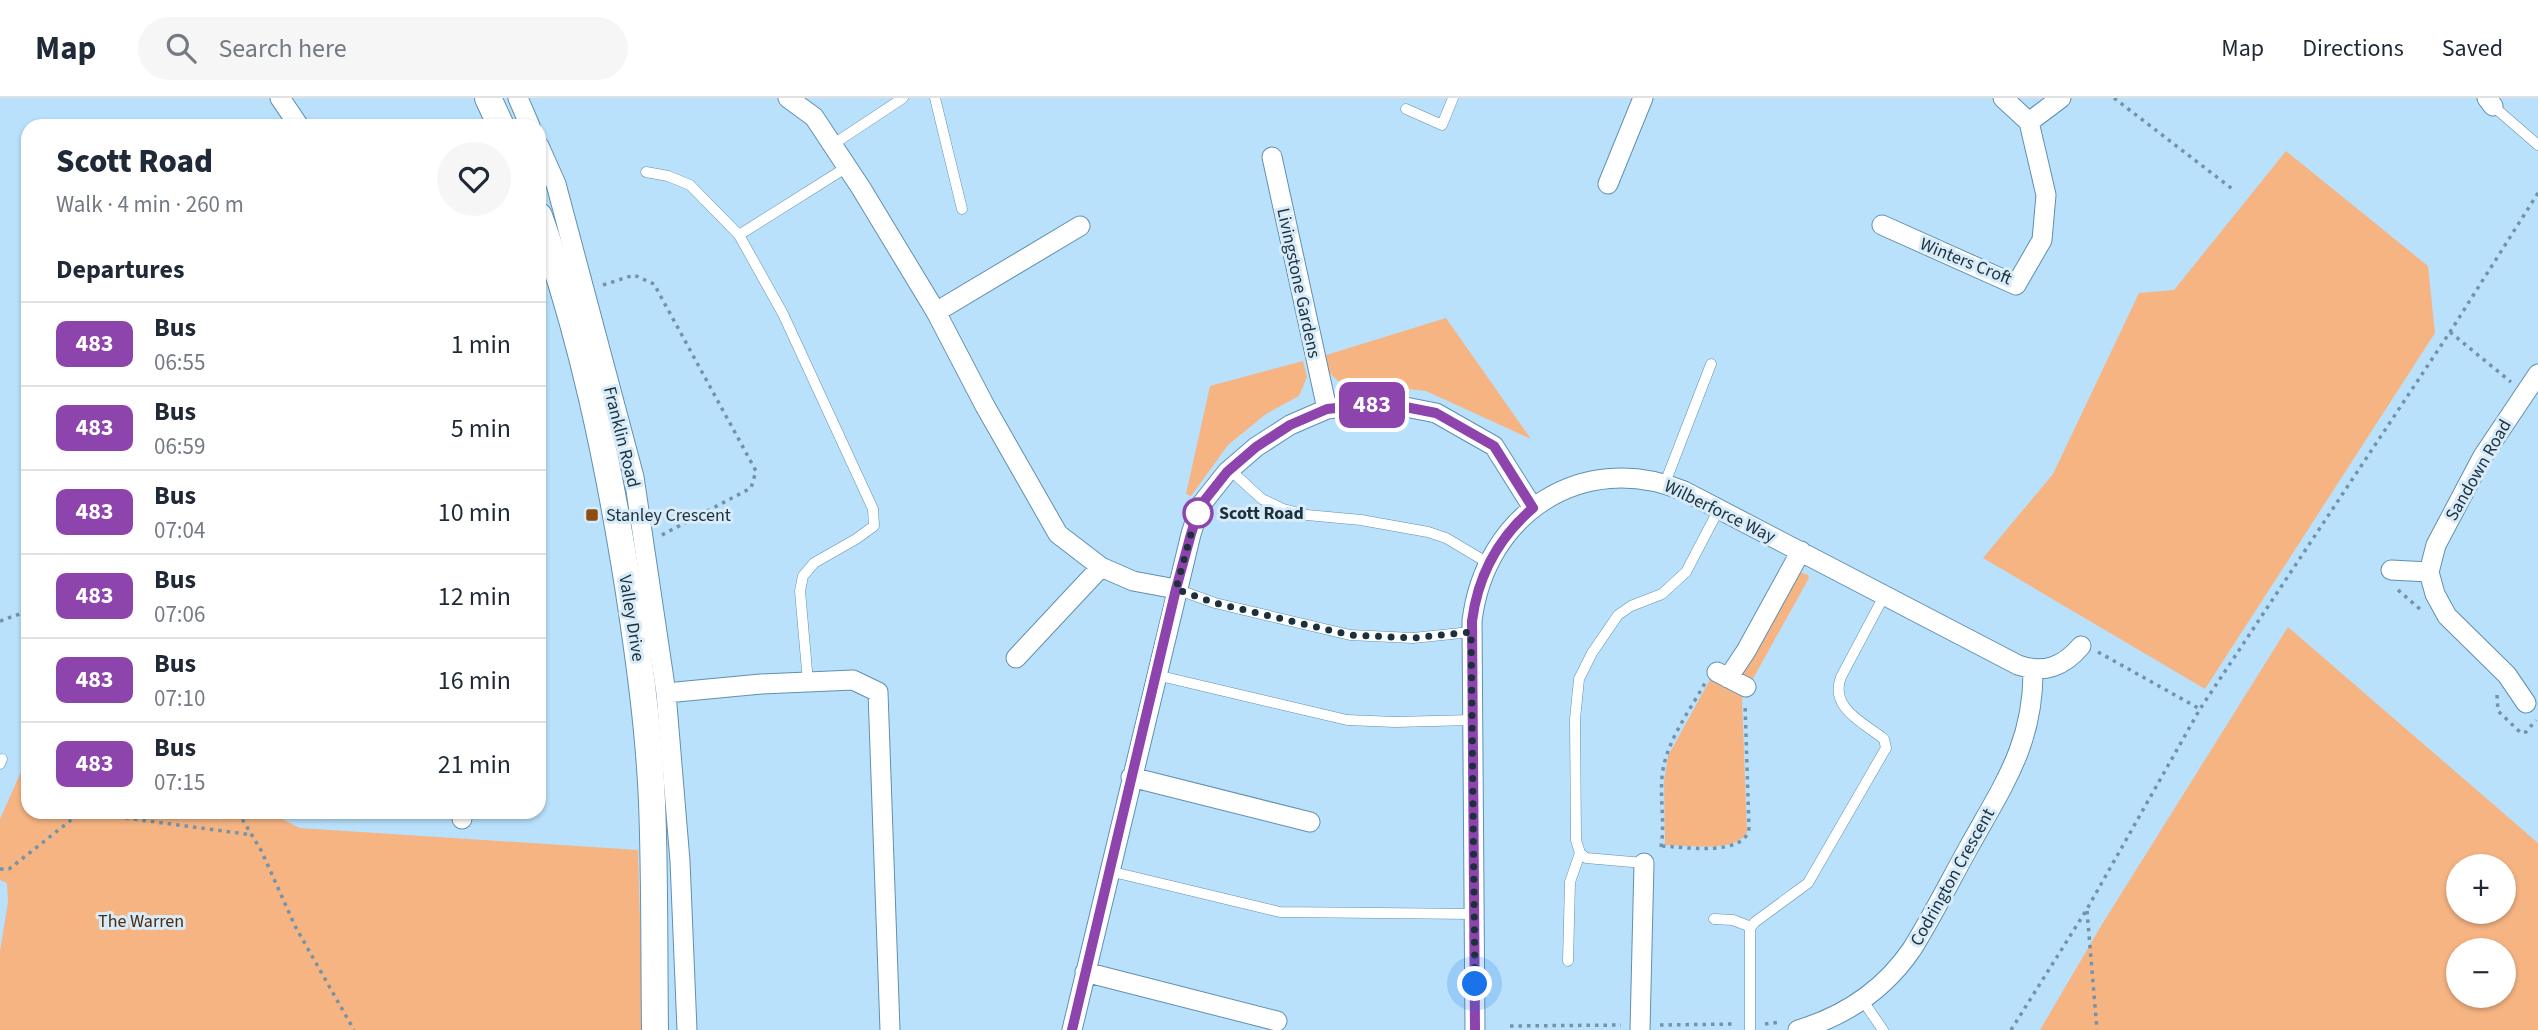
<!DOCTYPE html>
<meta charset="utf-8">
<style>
body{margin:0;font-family:"Source Sans 3",sans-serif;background:#f6f6f7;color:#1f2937;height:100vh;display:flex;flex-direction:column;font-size:26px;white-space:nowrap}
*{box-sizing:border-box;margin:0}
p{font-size:23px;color:#747a83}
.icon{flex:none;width:38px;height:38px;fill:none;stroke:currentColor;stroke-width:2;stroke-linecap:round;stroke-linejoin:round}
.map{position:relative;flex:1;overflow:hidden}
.drawer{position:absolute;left:21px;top:21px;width:525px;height:700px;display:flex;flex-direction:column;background:#fff;border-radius:21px;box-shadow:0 2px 5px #0004}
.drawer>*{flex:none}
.badge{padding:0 14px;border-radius:10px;font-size:24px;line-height:46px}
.fabs{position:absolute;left:2446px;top:756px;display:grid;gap:14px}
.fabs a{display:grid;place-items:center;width:70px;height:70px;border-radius:50%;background:#fff;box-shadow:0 2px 5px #0004;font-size:35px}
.you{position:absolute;width:35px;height:35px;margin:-18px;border:5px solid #fff;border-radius:50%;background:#1a73e8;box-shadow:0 0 0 10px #1a73e833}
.map>.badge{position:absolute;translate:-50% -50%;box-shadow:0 0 0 4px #fff}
h2{padding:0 35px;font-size:26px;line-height:63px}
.round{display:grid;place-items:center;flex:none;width:74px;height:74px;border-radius:37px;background:#f6f6f7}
.summary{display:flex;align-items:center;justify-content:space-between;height:119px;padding:0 35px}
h1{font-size:33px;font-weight:800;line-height:52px}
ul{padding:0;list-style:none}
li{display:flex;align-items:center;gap:21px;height:84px;padding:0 35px;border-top:2px solid #e0e1e3}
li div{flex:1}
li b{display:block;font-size:26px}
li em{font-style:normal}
li .badge{min-width:77px;font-weight:700;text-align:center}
header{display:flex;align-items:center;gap:42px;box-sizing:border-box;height:98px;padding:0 35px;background:#fff;border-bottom:2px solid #e0e1e3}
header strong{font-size:33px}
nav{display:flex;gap:38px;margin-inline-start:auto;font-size:24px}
.search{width:490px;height:63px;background:#f6f6f7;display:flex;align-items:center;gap:18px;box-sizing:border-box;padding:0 24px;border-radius:38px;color:#747a83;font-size:26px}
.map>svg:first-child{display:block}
</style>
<header>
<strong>Map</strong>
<div class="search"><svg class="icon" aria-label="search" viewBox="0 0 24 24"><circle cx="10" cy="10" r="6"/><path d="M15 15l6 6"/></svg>Search here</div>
<nav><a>Map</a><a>Directions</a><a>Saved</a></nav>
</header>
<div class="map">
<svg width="2538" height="932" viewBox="0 0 2538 932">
<rect width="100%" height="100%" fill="#b9e1fc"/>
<path fill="#f6b482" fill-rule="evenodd" d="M2286,53L2428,168L2435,235L2205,591L1983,460L2053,376L2139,195L2174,192Z
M1446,220L1531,341L1426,293L1338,283L1328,273L1323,258Z
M1303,263L1307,279L1299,298L1266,316L1228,347L1191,398L1186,396L1210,288Z
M1797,473L1808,477L1809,480L1750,586L1742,574Z
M2288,529L2538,745V932H2040L2101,828ZM2459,768H2504V814H2459ZM2459,852H2504V898H2459Z
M1712,578L1744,595L1742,601L1747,735C1733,755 1688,747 1665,747L1664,683L1668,658Z
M21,674L28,675V714H268L300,730L638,752L643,932H0V853L8,804L7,785L0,782V721Z"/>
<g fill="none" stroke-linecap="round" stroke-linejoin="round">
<g stroke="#6090af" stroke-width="11">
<path id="lane" d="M935,0L962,111
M2493,8L2538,47
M1406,11L1442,27L1453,0
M832,47L903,0
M646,74L668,78L690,87L739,137L783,216L873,411L874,428L856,441L814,465L803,478L800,493L808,584
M739,137L847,69
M1230,372L1262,401L1283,411L1307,417L1361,422L1428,434L1446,440L1488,465
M1665,385L1711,266
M1176,491L1215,505L1350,537L1413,540L1471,534
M1156,577L1347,622L1395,624L1472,622
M0,666L2,661
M1644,765L1586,760L1580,755L1576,742L1575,621L1579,581L1592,555L1618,517L1631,508L1662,496L1686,474L1719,411
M1109,773L1280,814L1475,816
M1714,821L1733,822L1751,829
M1568,863L1570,784L1580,755
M1863,903L1883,932
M1750,932V830L1755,824L1808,785L1886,650L1884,641C1864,625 1829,610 1841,579L1884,498"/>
</g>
<g stroke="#6090af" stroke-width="21">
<path id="street" d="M280,0L299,28
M518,0L530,28
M788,0L814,19L861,90L936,214L985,308L1058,436L1101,469L1133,483L1176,491
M2487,0L2493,8
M2029,24L2061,0
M539,48L556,86L634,379L666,595L680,763L687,932
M1272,59L1327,311
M1608,86L1643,0
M1882,127L2016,187L2042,142L2046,97L2029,24L2003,0
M936,214L1080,128
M2391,472L2429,474L2435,496L2447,518L2507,577L2526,605
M2429,474L2436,447L2483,358L2538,276
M1016,560L1101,469
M1717,574L1746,589
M1728,580L1746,553L1801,453
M666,595L761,586L853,582L878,594L890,932
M1131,679L1310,724
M462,714V721
M1085,874L1277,923
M1072,932L1191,436L1200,408L1227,374L1256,349L1290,327L1327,311L1385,305L1436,315L1494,348L1533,410
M1475,932L1472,523C1485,416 1582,351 1684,393L2018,567C2044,576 2063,569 2081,548
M1640,932L1644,765
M1798,932C1845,918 1884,892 1912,851C1933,817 1951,781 1970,747C2004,686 2034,644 2033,571"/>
</g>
<g stroke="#6090af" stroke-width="28">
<path id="secondary" d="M488,0L501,28
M539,118C582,237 608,363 628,488C639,560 649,632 652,704C655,780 654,856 655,932"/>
</g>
<path stroke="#7493a8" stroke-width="3.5" stroke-dasharray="3.5 5" stroke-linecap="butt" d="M2114,0L2235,93
M603,187L634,177L654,186L756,373L751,390L660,438
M2450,234L2511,284
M2398,492L2421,512
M0,523L28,513
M2098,554L2200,611
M2497,597L2498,613L2521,635L2526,634L2536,622
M238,714L262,754L295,828L354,932
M1662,748C1683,749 1746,759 1749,730L1745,606
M1661,749C1665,727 1660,702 1662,679C1665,645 1689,614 1705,585
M0,771H9L75,719L88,715L253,737
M2087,813L2097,932
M1765,926L1781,924
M1660,927L1736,926
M1510,928L1621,927
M2011,932L2087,811L2200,611L2450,234L2538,95"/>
<use href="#lane" stroke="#fff" stroke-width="10"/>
<use href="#street" stroke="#fff" stroke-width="19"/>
<use href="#secondary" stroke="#fff" stroke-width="26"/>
</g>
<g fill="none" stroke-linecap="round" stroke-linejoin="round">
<g stroke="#fff" stroke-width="16">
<path id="line" d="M1072,932L1176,491L1191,436L1200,408L1227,374L1256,349L1290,327L1327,311L1385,305L1436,315L1494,348L1533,410C1498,440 1478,477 1472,523L1475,932"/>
</g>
<use href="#line" stroke="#8e44ad" stroke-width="10"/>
<path stroke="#1c303d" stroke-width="7" stroke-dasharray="0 12.6" d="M1198,415L1200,408L1191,436L1176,491L1215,505L1350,537L1413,540L1471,534L1475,886"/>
</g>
<circle fill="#fff" stroke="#8e44ad" stroke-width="3.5" cx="1198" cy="415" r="14"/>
<rect fill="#8d4e14" stroke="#d7ebf8" stroke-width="2.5" x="585" y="410" width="14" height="14" rx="3.5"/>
<g text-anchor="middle" stroke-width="6" stroke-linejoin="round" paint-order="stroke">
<g font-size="18" fill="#1c303d" stroke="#d7ebf8">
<text transform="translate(1966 163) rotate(22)" y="6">Winters Croft</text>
<text transform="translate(1299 185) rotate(78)" y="6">Livingstone Gardens</text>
<text transform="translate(622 339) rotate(76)" y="6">Franklin Road</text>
<text transform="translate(2478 372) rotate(-60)" y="6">Sandown Road</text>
<text transform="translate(1720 413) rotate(26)" y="6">Wilberforce Way</text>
<text transform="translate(632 520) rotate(81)" y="6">Valley Drive</text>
<text transform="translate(1952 779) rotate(-61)" y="6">Codrington Crescent</text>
</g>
<g font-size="18" font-weight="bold" fill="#1c303d" stroke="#d7ebf8" text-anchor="start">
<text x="1219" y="421">Scott Road</text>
</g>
<g font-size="18" fill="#1c303d" stroke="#d7ebf8" text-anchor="start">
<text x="606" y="423">Stanley Crescent</text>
</g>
<g font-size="18" fill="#502c0e" stroke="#d7ebf8">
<text x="141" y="829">The Warren</text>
</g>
</g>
</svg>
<div class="fabs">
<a>+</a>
<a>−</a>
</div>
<div class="you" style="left:1475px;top:886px"></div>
<b class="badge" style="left:1372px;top:307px;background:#8e44ad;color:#fff">483</b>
<section class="drawer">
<div class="summary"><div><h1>Scott Road</h1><p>Walk · 4 min · 260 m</p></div><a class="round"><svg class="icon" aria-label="heart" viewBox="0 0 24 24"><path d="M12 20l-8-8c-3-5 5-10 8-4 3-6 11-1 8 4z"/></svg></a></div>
<h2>Departures</h2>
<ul>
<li><span class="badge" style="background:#8e44ad;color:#fff">483</span><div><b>Bus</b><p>06:55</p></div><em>1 min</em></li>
<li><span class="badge" style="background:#8e44ad;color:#fff">483</span><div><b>Bus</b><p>06:59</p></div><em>5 min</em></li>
<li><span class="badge" style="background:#8e44ad;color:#fff">483</span><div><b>Bus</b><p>07:04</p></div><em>10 min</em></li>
<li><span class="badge" style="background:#8e44ad;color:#fff">483</span><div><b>Bus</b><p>07:06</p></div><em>12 min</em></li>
<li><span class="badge" style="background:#8e44ad;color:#fff">483</span><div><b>Bus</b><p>07:10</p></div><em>16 min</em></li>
<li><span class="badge" style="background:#8e44ad;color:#fff">483</span><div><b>Bus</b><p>07:15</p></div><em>21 min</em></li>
</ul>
</section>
</div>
